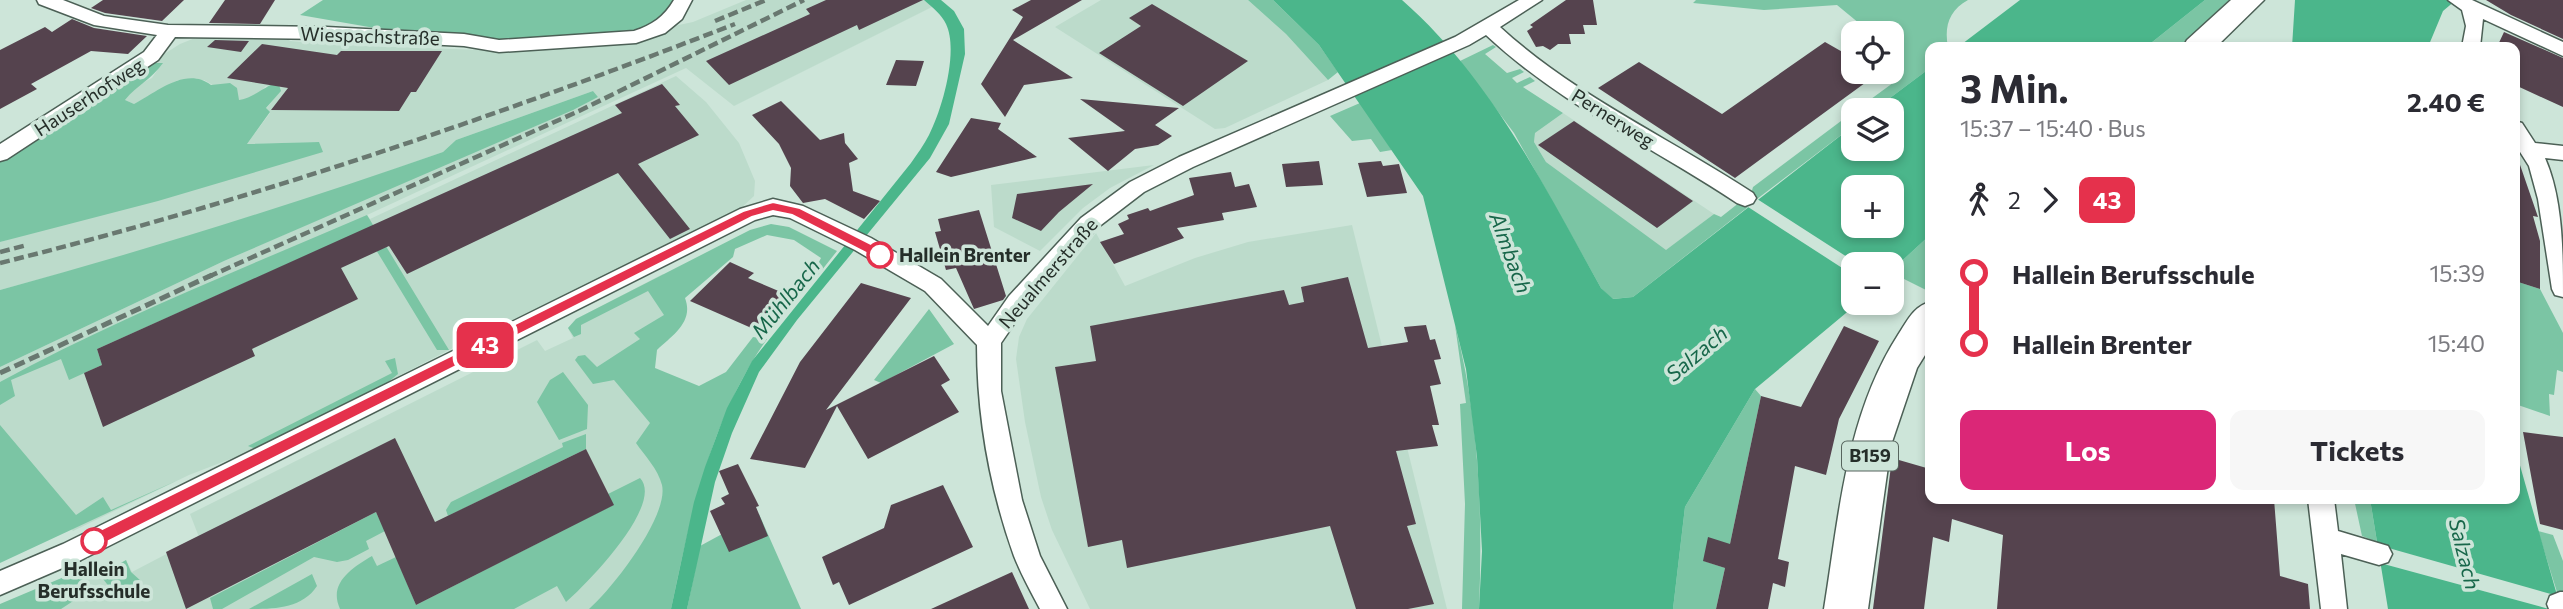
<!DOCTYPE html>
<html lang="de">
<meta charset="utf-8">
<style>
body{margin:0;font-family:Commissioner,sans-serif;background:#f7f7f7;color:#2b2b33;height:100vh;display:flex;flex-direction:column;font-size:26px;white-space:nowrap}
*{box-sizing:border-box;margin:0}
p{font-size:23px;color:#7c7c81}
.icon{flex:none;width:38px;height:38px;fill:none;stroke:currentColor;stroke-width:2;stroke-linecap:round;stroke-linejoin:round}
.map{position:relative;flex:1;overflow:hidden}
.side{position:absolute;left:1925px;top:42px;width:595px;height:462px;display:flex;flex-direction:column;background:#fff;border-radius:14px;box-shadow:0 4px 10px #0003}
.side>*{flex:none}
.badge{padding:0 14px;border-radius:10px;font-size:24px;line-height:46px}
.buttons{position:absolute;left:1841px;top:21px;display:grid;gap:14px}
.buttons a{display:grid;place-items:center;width:63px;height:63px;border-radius:14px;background:#fff;box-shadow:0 4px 10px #0003;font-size:35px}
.map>.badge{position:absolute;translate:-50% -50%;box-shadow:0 0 0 4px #fff}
.legs{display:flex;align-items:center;gap:10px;height:77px;padding:0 35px;font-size:23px}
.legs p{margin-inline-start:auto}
.overview{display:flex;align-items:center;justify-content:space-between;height:119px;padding:0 35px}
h1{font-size:38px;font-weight:700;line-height:52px}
.cta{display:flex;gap:14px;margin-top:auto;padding:14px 35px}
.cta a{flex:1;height:80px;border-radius:14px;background:#db2777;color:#fff;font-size:28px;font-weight:700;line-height:80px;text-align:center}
.cta a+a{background:#f7f7f7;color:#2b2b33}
ul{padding:0 35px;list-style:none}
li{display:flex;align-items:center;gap:24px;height:70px;font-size:26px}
li i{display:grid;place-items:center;width:10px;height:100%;margin:0 9px;background:currentColor}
li i::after{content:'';width:18px;height:18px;margin:-9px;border:5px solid;border-radius:50%;background:#fff}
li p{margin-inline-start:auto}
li:first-child i{background:linear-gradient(#0000 50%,currentColor 0)}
li:last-child i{background:linear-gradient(currentColor 50%,#0000 0)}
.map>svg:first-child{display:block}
</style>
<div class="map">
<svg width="2563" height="609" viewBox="0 0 2563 609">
<rect width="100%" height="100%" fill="#cde5d9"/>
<path fill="#bcdbcb" d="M746,0H924L932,7L734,106L686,68L367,215L370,219L676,76L706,102L739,143L755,181L754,196L740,209L677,242L449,350L256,449L189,475L73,531L0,443V367L224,261L598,97L593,91L456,140L443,152L315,197L121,257L0,290V242L319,142L247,144L270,113L266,109L280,91L266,86L255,97L239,100L204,80H178L134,104L125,100L138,85L152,78L162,63H150L180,44L195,38L286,37L290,41L340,45L508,51L636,43L674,26L693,22Z
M1101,0H1248L1286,34L1328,80L1225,128L1215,129L1055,27Z
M1563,113L1714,214L1666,251L1546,162L1534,142L1535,133Z
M1154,165L1110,188L1083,208L1040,251L994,227L991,185Z
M1352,225L1447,609H1090L1052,530L1041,497L1025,422L1016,359L1019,337L1027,319L1096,233L1125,286L1195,258L1248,242Z
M663,274L685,314L613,362L705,467L671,609H26L90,566L100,575L126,560L132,572L199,537L190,514L537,340L545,351L573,338L568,328L576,319Z"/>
<path fill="#7bc5a4" d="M323,0H677L670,16L644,29L503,41L392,31L300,15Z
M1248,0H1273L1319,45L1338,72L1328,80L1286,34Z
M1696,0H1968C1949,10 1944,27 1948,47H1930V68L1874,110H1856L1897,80L1885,72H1892V33H1871L1837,5L1764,10L1693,3Z
M2205,0H2229L2179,47H2146Z
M1493,45L1496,47L1485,54L1507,73L1520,69L1524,72L1512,78L1517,83L1530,77L1535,81L1523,87L1563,113L1535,133L1534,142L1546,162L1666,250L1714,214L1721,217L1740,202L1748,207L1633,297L1612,299L1601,288L1514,133L1460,61Z
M150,63H163C151,80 137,85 125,100L134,104C157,92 186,66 211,85L230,83L237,88L239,100C255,97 263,87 278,82L281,91L266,108L270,112L247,144L319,142L323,152L158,201L0,242V158Z
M593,91L598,97L573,110L224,261L0,367V290C150,249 297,203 443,152L456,140Z
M1360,103L1392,150L1380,152L1371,139L1352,141L1330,116Z
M1853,112V126L1757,199L1751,194L1753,187Z
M367,215L449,350H437L370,240L348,237L97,349L102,365L69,380L61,359L11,380L15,396L0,405V382C117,318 244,268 367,215Z
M771,224L789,227L837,251L814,280L812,275L821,258L794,240L767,235L735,249L733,257L685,298C694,322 673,335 657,350L655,368L699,386L726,372L753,337L767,339C711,419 691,514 671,609H589C612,589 669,516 662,485C658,469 645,456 636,443L650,423L614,380L593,384L575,360L578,356L585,355L597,367L640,339L634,333L664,315L648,291L581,325V334L574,337L568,328L576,319L750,230Z
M1930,235V285L1926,290L1892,273V270Z
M2515,281L2540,289L2563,333V372L2557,370L2554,395L2549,394L2550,416L2518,405L2515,407Z
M929,309L954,344L881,383L874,380Z
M1455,325C1479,417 1483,514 1479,609H1462L1465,504L1460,404L1466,403Z
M395,358L398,374L387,383L256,449L248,446L392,373L385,361Z
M563,372L588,405L587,429L559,440L537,402L550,380Z
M1755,389L1761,396L1730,544L1704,561L1725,568L1716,609H1673L1685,507Z
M0,425L76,515L103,497L111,510L176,481L0,563Z
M586,434V449L448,516L446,510L451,502L563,447L562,443Z
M640,478C665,504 586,585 566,602L557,586L514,609H340C328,583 352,568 372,556L377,566L396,557L416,605L613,505L608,494Z
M2354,499H2370L2377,542L2362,536Z
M376,512L385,531L366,541L369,549L348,560L337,562L314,557L222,609H213L210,598Z
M759,514L801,609H687L700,546Z
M2538,531L2553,535L2563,561V594L2557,592Z
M126,560L131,572L141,581L117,597L100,575Z
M90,566L77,575L89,586L87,592L61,609H0V604Z
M312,574L317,586C302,609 273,609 249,609Z"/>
<path fill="#4bb68b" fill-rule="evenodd" d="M924,0H941L954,11L964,29L965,54L949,124L930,158L797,320L759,372L732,433L715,482L687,609H671L694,502L705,467L727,408L752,361L911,163C917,154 924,145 929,135C942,110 959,51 946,24C942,15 932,7 924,0Z
M1273,0H1402C1491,78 1544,186 1601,288L1613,299L1633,297L1853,126V149H1892V110H1874L1930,68V235L1892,270V264H1853V303H1858L1755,389L1685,507L1673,609H1479L1482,551L1477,457L1466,369L1423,196L1319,45ZM1853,187H1892V226H1853Z
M2020,0H2205L2146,47H1958Z
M2295,0H2456L2443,11L2428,47H2292Z
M2515,448L2561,609H2388L2370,499H2515Z"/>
<path fill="#cde5d9" d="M1754,197L1858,264H1853V275L1745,205Z
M2378,545L2558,596L2561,609H2549L2380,563Z"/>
<path fill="#55434e" d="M103,0H184L162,21L105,13L91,8Z
M225,0H275L260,24L209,23Z
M826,0H923L859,30L857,25L729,85L706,61L810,14L806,9Z
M1031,0H1082L1013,40L1073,78L1024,85L1005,117L981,84L1023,17L1012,10Z
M1566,0H1593L1597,25H1583L1585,34H1569L1571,44H1558L1550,50L1543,46L1536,47L1527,31L1533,27L1530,25Z
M2486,0H2563V39L2511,15Z
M1152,4L1248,61L1183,106L1099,53L1141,26L1129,18Z
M72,19L94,28L147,36L128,54L91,51L31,84L37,89L0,109V50L45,27L52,32Z
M2504,32L2563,58V107L2515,85V47H2497Z
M215,40L249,41L241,52L207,47Z
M1825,42L1853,58V72H1880L1735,178L1598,88L1639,62L1722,114Z
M262,44L337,55L341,51H442L416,92H411L399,111L271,110L288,88L227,78Z
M896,60L924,61L916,86L886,85Z
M662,84L680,105L675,106L699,135L638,164L690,229L670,239L618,173L407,274L389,246L341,268L358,299L252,349L255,356L103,427L84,373L102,365L97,349L622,113L615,105Z
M1080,99L1179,108L1155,125L1172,136L1158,145L1135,149L1108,171L1068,138L1125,131Z
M781,101L820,140L844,133L845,143L858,159L849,163L853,191L880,201L864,219L825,199L803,203L790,186L791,168L779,144L752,115Z
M971,118L1001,123L998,129L1037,157L951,177L936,172Z
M1574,121L1693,201L1657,228L1538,145Z
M2515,159H2518L2538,217L2533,216L2540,241V289L2515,281Z
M1319,161L1323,185L1286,187L1282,164Z
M1381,161L1383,166L1399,164L1407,193L1367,197L1358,163Z
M1231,172L1235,187L1249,184L1257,207L1222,213L1224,220L1177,228L1184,238L1114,264L1100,242L1124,234L1118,224L1129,219L1127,215L1148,208L1150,211L1194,195L1189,178Z
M1093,184L1059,212L1041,231L1012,218L1017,194Z
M979,210L1006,296L1003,300L974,309L956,268L946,270L935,232L941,231L938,219Z
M730,262L754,273L748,278L788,295L756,330L690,301Z
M1348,277L1368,348L1408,342L1404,327L1426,325L1430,340L1435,339L1441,359L1434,360L1441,384L1430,386L1439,425H1432L1438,446L1396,451L1416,524L1407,526L1434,604L1408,609H1356L1330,526L1127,568L1122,540L1088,547L1055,367L1096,361L1090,326L1284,290L1289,305L1304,302L1301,287Z
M861,283L911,298L826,410L934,356L950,380L941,385L959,412L868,459L837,406L805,468L750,459L800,362Z
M1844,326L1879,341L1839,419L1826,475L1795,466L1778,559L1789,562L1785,587L1773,583L1768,609H1716L1725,568L1703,561L1708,537L1730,544L1761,396L1801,407Z
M2523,432L2563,437V530L2540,524Z
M395,438L435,522L586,449L614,505L416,605L376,512L186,609L166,552Z
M1892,458L1930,469V499H2274L2280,576L2308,584L2310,609H1997L2003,535L1952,519L1949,542L1933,537L1924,609H1873Z
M738,464L759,506L756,507L768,536L729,552L710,511L725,504L721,498L729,494L719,471Z
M943,485L973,547L849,605L839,582L833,585L822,557L884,528L891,505Z
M1012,572L1029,609H931Z"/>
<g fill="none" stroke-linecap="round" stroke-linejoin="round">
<g stroke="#4c6056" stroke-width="3">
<path id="street" d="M37,0H63L104,16L168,25L326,27L464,34L499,40L634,31C652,25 664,17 674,0H692L682,19L665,33L636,43L499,52L464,46L326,39L175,37L158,60L7,159L0,161V144L144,52L157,35L94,25L39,4Z
M1519,0H1542L1500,27C1575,96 1668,137 1753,193L1756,198L1753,203L1745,206L1737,203C1653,147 1561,105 1486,35L1469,45L1193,167L1144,192L1097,228L1025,308L1001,343V391L1022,500L1040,556L1067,609H1040C1031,592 1021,574 1014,556C990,489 977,416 977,345L925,291L855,250L790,218L773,215L755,220L81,560L0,595V571L63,544L740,209L773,199L803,206L871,238L941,279L988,326L1009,296L1081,218L1130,182L1179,157L1455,37Z
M2448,0H2472L2563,42V56L2483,19L2480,47H2462L2466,26L2462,10Z
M2515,121L2522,123L2535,143L2563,146V160L2545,158C2563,199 2563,252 2563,297L2555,295L2552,289L2538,199L2529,166L2515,144Z
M2308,499H2334L2338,531L2388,546L2392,554L2388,562L2379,565L2341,554L2347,609H2321Z
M2560,592H2563V609H2549L2547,604L2550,596Z"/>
</g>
<g stroke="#4c6056" stroke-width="3">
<path id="primary" d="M2231,0H2264L2216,47H2183L2187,40Z
M1930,302V347L1917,368L1891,445L1868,609H1824C1839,516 1846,416 1898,335C1908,320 1913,307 1930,302Z"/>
</g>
<use href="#street" fill="#fff" fill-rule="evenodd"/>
<use href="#primary" fill="#fff" fill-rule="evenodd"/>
<path stroke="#697870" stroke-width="4.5" stroke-dasharray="10 4.5" stroke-linecap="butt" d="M715,21L766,0
M0,252L27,245
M0,263C250,201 495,117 735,24
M208,277L579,111L804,0"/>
<path stroke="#697870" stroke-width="5" stroke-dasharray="11 5" stroke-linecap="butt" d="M0,373L212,275"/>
</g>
<path fill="#e5314c" stroke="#fff" stroke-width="2" d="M773,202L800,208L885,251L887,255L885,258H876L792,215L773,211L752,217L99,546H88L86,541L88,536L743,211Z"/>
<g fill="#fff" stroke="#e5314c" stroke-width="3.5">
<circle cx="880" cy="255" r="12"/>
<circle cx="94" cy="541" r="12"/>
</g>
<g text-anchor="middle" stroke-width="7" stroke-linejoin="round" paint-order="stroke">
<rect fill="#cde5d9" stroke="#57655e" stroke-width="2" x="1842" y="441.5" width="56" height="29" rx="5"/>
<g font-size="18" font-weight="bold" fill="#252e29">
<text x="1870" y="462">B159</text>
</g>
<g font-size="19" fill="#252e29" stroke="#cde5d9">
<text transform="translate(370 36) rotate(2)" y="7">Wiespachstraße</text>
<text transform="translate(89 97) rotate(-33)" y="7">Hauserhofweg</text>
<text transform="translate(1613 118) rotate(32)" y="7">Pernerweg</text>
<text transform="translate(1048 273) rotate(-49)" y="7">Neualmerstraße</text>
</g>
<g font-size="19" font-weight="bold" fill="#252e29" stroke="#cde5d9" text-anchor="start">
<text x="899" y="262">Hallein Brenter</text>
<text x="94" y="576" text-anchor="middle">Hallein<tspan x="94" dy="22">Berufsschule</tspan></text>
</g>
<g font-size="21" font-style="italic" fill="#17674a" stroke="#cde5d9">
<text transform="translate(1510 253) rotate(70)" y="7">Almbach</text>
<text transform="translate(786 299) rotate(-51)" y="7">Mühlbach</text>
<text transform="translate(1697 354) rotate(-40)" y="7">Salzach</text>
<text transform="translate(2464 554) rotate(76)" y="7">Salzach</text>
</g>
</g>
</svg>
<div class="buttons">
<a><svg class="icon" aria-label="locate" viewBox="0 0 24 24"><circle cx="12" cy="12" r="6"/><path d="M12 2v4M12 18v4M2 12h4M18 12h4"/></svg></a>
<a><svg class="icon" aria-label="layers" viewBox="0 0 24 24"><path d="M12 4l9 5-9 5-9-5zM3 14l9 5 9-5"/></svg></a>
<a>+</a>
<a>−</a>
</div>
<b class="badge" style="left:485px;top:345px;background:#e5314c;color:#fff">43</b>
<section class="side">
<div class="overview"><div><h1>3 Min.</h1><p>15:37 – 15:40 · Bus</p></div><b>2.40 €</b></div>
<div class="legs"><svg class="icon" aria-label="walk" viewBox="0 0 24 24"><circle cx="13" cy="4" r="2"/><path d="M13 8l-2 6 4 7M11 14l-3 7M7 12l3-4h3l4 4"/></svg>2<svg class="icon" aria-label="forward" viewBox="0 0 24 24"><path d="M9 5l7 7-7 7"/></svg><b class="badge" style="background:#e5314c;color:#fff">43</b></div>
<ul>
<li><i style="color:#e5314c"></i><b>Hallein Berufsschule</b><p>15:39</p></li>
<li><i style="color:#e5314c"></i><b>Hallein Brenter</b><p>15:40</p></li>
</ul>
<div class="cta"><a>Los</a><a>Tickets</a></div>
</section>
</div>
